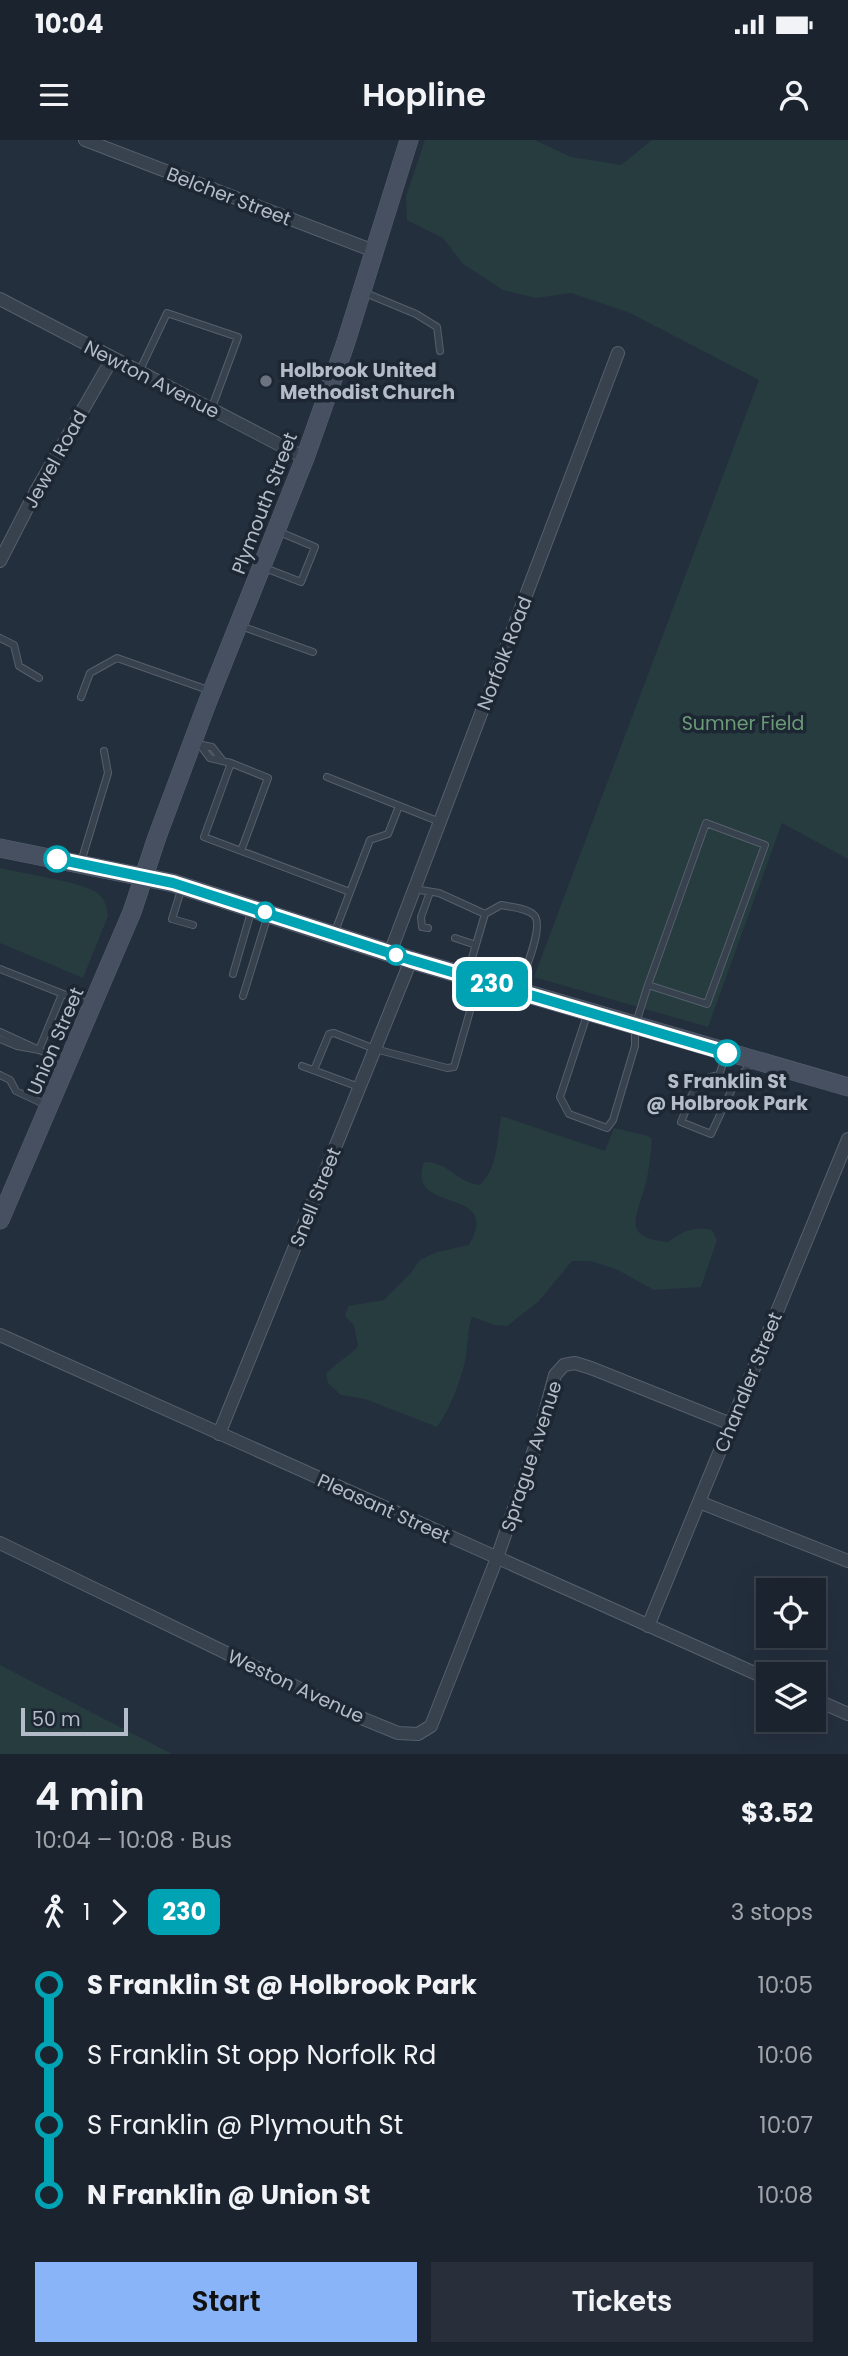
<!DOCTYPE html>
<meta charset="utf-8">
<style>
body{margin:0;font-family:Poppins,sans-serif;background:#282f3a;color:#f1f3f6;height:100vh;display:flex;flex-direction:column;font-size:26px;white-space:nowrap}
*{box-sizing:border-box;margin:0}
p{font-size:23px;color:#a0a4aa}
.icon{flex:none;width:38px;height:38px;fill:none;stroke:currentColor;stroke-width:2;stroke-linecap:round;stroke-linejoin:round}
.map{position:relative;height:1614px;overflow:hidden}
.drawer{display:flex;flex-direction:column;background:#1b232e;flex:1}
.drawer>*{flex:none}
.badge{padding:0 14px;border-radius:10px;font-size:24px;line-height:46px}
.buttons{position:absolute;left:756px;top:1438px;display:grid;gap:14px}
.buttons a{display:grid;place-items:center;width:70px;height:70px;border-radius:0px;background:#1b232e;box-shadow:0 7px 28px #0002,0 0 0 2px #39404a;font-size:35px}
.scale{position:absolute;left:21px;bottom:18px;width:107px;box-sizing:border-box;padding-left:7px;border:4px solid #b4bcc9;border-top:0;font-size:19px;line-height:24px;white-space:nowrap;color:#b4bcc9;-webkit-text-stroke:5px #1d2633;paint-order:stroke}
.map>.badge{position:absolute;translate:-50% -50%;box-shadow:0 0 0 4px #fff}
.legs{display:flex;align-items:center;gap:10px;height:77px;padding:0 35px;font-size:23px}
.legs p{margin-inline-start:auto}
.head{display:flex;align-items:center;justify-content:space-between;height:119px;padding:0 35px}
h1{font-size:38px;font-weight:600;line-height:52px}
.action{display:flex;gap:14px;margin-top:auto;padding:14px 35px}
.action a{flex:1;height:80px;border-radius:0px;background:#8ab4f8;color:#111;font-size:28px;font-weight:600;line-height:80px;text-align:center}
.action a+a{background:#282f3a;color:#f1f3f6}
ul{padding:0 35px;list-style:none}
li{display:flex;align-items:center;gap:24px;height:70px;font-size:26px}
li i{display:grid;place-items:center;width:10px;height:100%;margin:0 9px;background:currentColor}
li i::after{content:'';width:18px;height:18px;margin:-9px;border:5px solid;border-radius:50%;background:#1b232e}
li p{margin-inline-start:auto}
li:first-child i{background:linear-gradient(#0000 50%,currentColor 0)}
li:last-child i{background:linear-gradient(currentColor 50%,#0000 0)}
.status{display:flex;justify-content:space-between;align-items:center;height:49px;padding:0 35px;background:#1b232e;direction:ltr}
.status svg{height:19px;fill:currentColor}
header{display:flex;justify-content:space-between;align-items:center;height:91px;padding:0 35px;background:#1b232e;font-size:32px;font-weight:600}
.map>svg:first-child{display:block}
</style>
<div class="status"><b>10:04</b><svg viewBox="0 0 49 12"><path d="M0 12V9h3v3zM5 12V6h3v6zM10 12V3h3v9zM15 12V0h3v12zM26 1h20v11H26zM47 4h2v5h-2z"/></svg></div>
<header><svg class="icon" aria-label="menu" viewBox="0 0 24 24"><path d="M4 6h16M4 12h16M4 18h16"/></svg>Hopline<svg class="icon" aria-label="person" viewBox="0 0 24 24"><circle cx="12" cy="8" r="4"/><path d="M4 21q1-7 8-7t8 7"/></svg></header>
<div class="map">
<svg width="848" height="1614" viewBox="0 0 848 1614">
<rect width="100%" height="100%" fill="#242f3e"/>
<path fill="#263c3f" d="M425,0H535L571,17L621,25L652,0H848V719L782,683L708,887L534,837L759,240L630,173L571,153L536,158L503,150L463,124L443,98L407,80L406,56Z
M0,728C21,733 81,742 96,752C104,757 107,766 108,776L83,838L0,803Z
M501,976L605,1011L614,988L648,996L652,999C651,1014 649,1029 646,1043C637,1076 620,1098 668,1102C683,1091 693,1086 712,1090L717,1100L701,1147L654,1150L616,1129L590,1121H572L538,1162L507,1186L495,1185L472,1177C467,1191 468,1206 465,1221C460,1243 450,1269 437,1287L365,1259L341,1255L328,1243L326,1234C336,1223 348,1217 358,1206L354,1185L345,1176L348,1166L384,1160L410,1134L420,1120L437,1112L469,1105C504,1044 404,1076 424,1022C449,1022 455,1041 479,1045C498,1030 497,999 501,976Z
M0,1525L172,1614H0Z"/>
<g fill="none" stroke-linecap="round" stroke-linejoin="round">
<g stroke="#565f6c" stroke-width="8">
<path id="service" d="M363,152L416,174L437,187L440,211
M139,232L167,173L238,197L211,270
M265,428L301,442L315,407L277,391
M241,486L313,512
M0,498L14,505L19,526L39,538
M81,557L90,533L117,518L211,551
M197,604L212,607L223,621
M200,605L210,618L231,623L204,697L350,752L334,794
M231,623L268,638L241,711
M327,637L440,682
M706,683L765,705L707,864L648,845Z
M81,722L108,633L104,611
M182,747L172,779L193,785
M414,749L439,753L485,774L467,835
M350,752L370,700L388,694L399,666
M485,774L501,765C511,767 527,768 534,775C545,786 523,835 518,850
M428,788L422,787L421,777L430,752
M455,798L476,805
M0,829L91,865
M233,834L251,772
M243,856L268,775
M588,872L560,957L569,974L607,988L613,980L635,906V886L648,845
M0,892L39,910L62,854
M0,899L17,906L39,910L68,922
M302,926L359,947
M314,930L329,894L334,893L375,909L447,928L454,927L478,843
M0,935L10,940L16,951L48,966
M719,935L698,940L681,982L711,994L733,947L752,921
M719,935L726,915
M719,935L733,947"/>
</g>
<g stroke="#565f6c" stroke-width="14">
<path id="minor" d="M85,0L374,111
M0,159L305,318
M0,421L36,351L112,219
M390,813L618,213
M0,1195L768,1539
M219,1294L411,820
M699,1362L848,1421
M0,1403L354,1575L398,1593L418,1594L431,1586L497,1418L538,1298L555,1235L564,1225L575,1223L591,1228L731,1284
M648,1486L848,999
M814,1559L848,1574"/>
</g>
<g stroke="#565f6c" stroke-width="19">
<path id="secondary" d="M0,708L173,743L411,820L848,947
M0,1080L132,772L157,697L206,566L305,318L345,205L409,0"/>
</g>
<use href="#service" stroke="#38414e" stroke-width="6"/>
<use href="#minor" stroke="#38414e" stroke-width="12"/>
<use href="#secondary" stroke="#465061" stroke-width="18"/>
</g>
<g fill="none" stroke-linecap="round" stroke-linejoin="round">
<g stroke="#fff" stroke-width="16">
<path id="line-1" d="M57,719L173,743L411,820L727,913"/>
</g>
<use href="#line-1" stroke="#00a3b4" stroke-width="10"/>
</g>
<circle fill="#6b7280" stroke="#1d2633" stroke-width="2.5" cx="266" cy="241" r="7"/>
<g fill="#fff" stroke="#00a3b4" stroke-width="3.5">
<circle cx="57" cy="719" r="12"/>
<circle cx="265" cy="772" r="9"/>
<circle cx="396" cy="815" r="9"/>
<circle cx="727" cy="913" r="12"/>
</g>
<g text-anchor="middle" stroke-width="7" stroke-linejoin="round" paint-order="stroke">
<g font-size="19" fill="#b4bcc9" stroke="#1d2633">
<text transform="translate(229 56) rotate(21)" y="7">Belcher Street</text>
<text transform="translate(152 239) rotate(27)" y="7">Newton Avenue</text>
<text transform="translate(55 319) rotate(-61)" y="7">Jewel Road</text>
<text transform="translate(264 363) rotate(-69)" y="7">Plymouth Street</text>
<text transform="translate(504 513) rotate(-69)" y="7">Norfolk Road</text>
<text transform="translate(55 901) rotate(-67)" y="7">Union Street</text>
<text transform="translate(315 1057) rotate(-68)" y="7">Snell Street</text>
<text transform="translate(748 1242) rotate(-68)" y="7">Chandler Street</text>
<text transform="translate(531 1316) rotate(-72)" y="7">Sprague Avenue</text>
<text transform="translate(384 1368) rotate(24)" y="7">Pleasant Street</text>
<text transform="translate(296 1546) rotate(25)" y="7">Weston Avenue</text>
</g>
<g font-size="19" font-weight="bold" fill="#b4bcc9" stroke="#1d2633" text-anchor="start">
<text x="280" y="237">Holbrook United<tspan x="280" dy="22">Methodist Church</tspan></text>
</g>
<g font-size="19" fill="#6b9a76" stroke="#1d2633">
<text x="743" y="590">Sumner Field</text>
</g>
<g font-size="19" font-weight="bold" fill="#b4bcc9" stroke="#1d2633">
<text x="727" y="948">S Franklin St<tspan x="727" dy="22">@ Holbrook Park</tspan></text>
</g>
</g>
</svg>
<div class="buttons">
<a><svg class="icon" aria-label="locate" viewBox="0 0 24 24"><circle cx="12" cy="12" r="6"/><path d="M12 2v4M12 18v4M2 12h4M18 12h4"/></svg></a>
<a><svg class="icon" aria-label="layers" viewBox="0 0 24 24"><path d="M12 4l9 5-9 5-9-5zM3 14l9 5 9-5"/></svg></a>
</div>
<div class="scale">50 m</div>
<b class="badge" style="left:492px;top:844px;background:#00a3b4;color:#fff">230</b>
</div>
<section class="drawer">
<div class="head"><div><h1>4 min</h1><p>10:04 – 10:08 · Bus</p></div><b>$3.52</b></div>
<div class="legs"><svg class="icon" aria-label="walk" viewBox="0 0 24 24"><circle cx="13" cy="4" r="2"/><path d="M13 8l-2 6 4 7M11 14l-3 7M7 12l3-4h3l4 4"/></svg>1<svg class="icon" aria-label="forward" viewBox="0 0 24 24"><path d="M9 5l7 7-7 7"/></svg><b class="badge" style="background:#00a3b4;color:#fff">230</b><p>3 stops</p></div>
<ul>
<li><i style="color:#00a3b4"></i><b>S Franklin St @ Holbrook Park</b><p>10:05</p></li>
<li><i style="color:#00a3b4"></i><span>S Franklin St opp Norfolk Rd</span><p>10:06</p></li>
<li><i style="color:#00a3b4"></i><span>S Franklin @ Plymouth St</span><p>10:07</p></li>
<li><i style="color:#00a3b4"></i><b>N Franklin @ Union St</b><p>10:08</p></li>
</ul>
<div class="action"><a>Start</a><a>Tickets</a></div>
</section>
